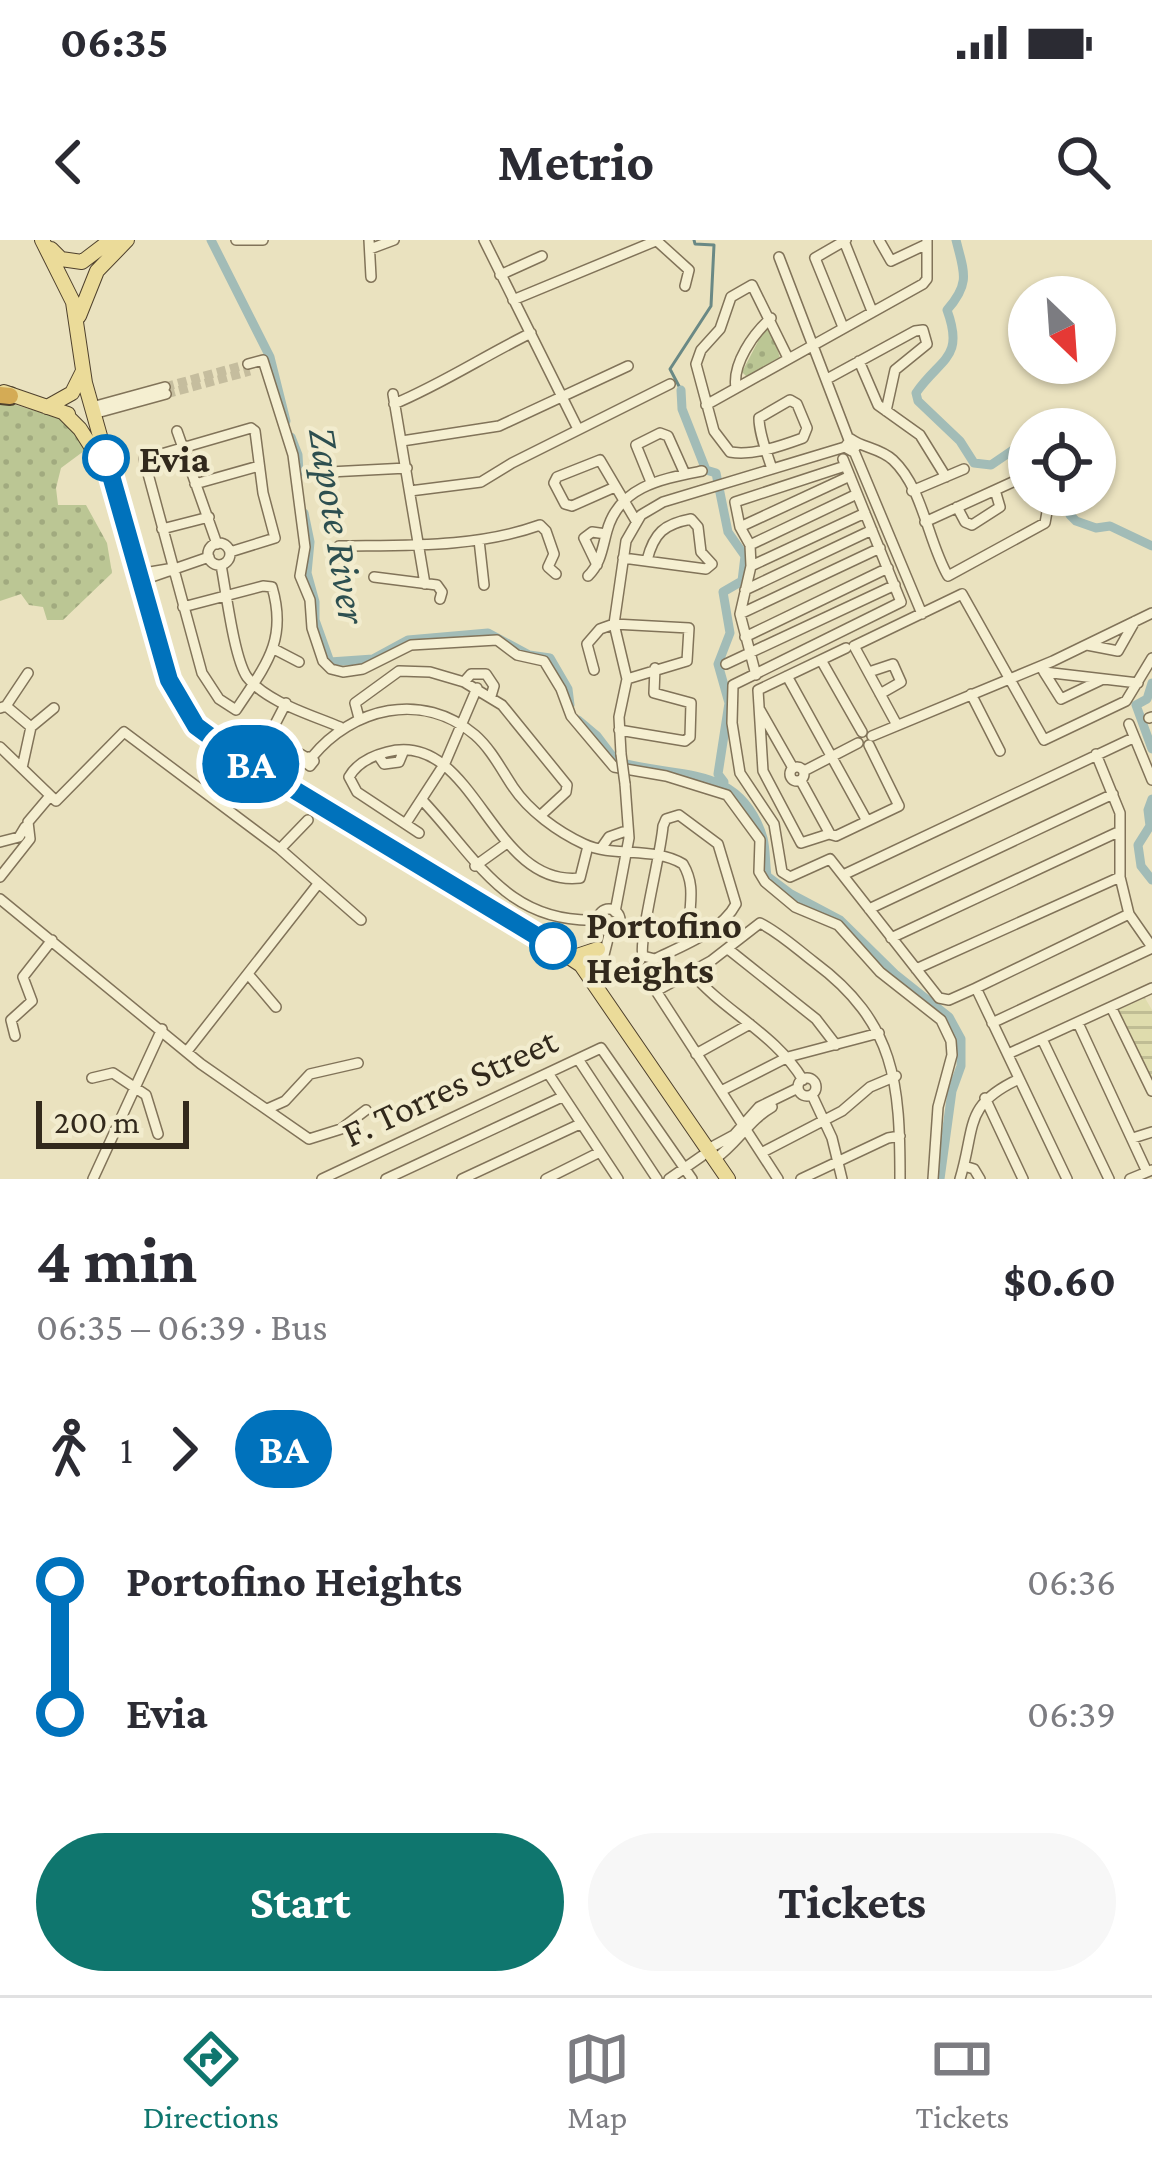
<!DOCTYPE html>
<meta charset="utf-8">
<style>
body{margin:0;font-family:"Crimson Pro",serif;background:#f7f7f7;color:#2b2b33;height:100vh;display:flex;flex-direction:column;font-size:45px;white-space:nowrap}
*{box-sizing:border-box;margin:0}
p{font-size:39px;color:#7c7c81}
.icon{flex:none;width:66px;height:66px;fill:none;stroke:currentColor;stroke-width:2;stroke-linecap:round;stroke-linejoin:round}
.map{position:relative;height:939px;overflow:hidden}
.details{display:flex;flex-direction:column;background:#fff;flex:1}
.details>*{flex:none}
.badge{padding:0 24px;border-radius:39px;font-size:42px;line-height:78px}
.needle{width:78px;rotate:155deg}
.tools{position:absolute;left:1008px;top:36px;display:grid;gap:24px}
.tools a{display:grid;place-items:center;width:108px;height:108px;border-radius:50%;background:#fff;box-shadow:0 3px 9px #0004;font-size:60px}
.scale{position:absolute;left:36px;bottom:30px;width:153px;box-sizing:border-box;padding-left:12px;border:6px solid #32291c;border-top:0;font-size:33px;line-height:42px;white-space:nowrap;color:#32291c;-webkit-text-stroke:9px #f2ecce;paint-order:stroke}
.map>.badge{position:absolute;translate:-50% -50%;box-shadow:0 0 0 6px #fff}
.legs{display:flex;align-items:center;gap:18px;height:132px;padding:0 36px;font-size:39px}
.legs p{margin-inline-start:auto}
.overview{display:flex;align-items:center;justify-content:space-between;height:204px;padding:0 36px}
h1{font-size:66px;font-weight:700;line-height:90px}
.button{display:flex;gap:24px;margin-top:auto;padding:24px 36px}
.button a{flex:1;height:138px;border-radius:72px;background:#0f766e;color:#fff;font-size:48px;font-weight:700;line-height:138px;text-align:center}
.button a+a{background:#f7f7f7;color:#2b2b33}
ul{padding:0 36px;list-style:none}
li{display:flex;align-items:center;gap:42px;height:132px;font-size:45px}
li i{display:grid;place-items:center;width:18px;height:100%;margin:0 15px;background:currentColor}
li i::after{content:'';width:30px;height:30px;margin:-15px;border:9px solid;border-radius:50%;background:#fff}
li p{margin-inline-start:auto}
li:first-child i{background:linear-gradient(#0000 50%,currentColor 0)}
li:last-child i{background:linear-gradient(currentColor 50%,#0000 0)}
.status{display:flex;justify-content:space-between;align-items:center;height:84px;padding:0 60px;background:#fff;direction:ltr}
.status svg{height:33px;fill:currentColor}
header{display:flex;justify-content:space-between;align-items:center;height:156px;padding:0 36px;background:#fff;font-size:54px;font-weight:700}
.menu{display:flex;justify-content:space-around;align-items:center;height:168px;border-top:3px solid #e1e1e2;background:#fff;font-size:33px;color:#7c7c81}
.menu a{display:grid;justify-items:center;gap:6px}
.menu .selected{color:#0f766e}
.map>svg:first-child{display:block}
</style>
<div class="status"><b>06:35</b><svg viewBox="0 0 49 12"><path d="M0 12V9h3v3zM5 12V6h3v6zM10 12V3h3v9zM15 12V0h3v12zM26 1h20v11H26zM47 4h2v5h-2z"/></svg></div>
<header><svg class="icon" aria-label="back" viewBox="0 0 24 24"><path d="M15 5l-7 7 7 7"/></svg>Metrio<svg class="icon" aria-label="search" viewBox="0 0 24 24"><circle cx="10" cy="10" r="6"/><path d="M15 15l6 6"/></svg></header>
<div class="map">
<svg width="1152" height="939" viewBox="0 0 1152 939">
<defs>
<pattern id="farmland-rules" width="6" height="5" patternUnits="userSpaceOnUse" patternTransform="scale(3)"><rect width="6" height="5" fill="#dfdcad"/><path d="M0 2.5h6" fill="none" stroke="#c0bd94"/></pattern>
<pattern id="grass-dots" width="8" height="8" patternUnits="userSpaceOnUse" patternTransform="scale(3)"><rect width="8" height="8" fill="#bbc694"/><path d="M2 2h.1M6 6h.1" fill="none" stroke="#a1aa7f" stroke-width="1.8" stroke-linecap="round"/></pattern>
</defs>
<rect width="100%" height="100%" fill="#eae2bf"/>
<path fill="url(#farmland-rules)" d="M1145,758L1152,770V842L1115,771Z"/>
<path fill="url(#grass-dots)" d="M764,90H772L780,118L747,137L742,132Z
M0,160L61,179L88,208L61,228L56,248L58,265H86L107,303L112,333L63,380H47L43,367L29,365L21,354L0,361Z"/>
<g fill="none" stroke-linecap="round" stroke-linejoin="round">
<path stroke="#6a8985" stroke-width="3" d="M681,150L670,129L711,66L714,5L695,4L694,0"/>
<path stroke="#a2bcb7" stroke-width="9" d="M211,0L270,117L286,181
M956,0C964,32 971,43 947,70C965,119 940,118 916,153L918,161L960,201L974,223L991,225L1013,210L1029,211
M681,150L682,169L706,230L716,233L728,292L745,316L742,341L723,352L730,393L718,424L729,463L718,534L724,542
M291,197L298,215L299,233
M1069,255L1070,275L1076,281L1096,288L1110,286L1152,306
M304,273L310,302L307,333L315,362V380L330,422L373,419L408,400L488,393L529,415L550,418L568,449L570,465
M1152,443L1147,459L1136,465L1152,509
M578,480L597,496L616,521C675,540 739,521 763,598C766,610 765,623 767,636L791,654L840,680L895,734L949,777L961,799V826L952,851L940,939
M1152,559L1148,570L1150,586L1138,605L1141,626L1152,640"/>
<path stroke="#c5bd9e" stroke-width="9" stroke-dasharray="9 4.5" stroke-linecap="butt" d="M165,147L248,124
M166,154L250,131"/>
<g stroke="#817359" stroke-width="12">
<path id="minor" d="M236,0H263
M369,0L371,37
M484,0L578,189
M879,0L891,21L927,4
M657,1L689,30L685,46
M844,1L872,71
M370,9L394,0
M779,17L849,200
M500,35L542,16
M513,60L658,0
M843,87L815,18L846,0
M859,121L878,165L920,195L946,237
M248,124L263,120L293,215L305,307L300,336L310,360L312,388L323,421L331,429L343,432L363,429L411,405L497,400L517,415L544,421L561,449L571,476L614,527L666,536L727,555L760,600L759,632L765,642L795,667L838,685L880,732L941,780L951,801L952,815L938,867L933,939
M827,139L915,91L923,90L927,104L895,130L886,171
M736,148C732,124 753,94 771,78
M393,154L425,344
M394,164C442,144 484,116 531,93
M706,165L923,44L927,39V0
M92,167L165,147
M93,174L166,154
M177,191L217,304
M402,201L499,186L628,126
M857,205L852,211L845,207L851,199C863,208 880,208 893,220C923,248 928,302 948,336L1045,283L1047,272L1040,255
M854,211L922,374
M843,219L901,362L733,445L732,483L740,533L774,584L782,632L790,637L830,619L939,758L949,760L976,748L1067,939
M772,229C767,213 759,194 759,178L790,160L797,164L807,188L803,198C781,206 753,216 730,212L714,191L696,124L701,110L720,89L731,57L752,45L788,118
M310,233L407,228
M651,242L636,205L660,193L668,196L685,234
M195,244L259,226
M615,247L572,266L565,264L554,243L557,237L600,220L636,281
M410,251L481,242L512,223L670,144
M912,251L964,229
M957,267L965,282L972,285L1000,267L995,250
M925,282L1017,240L1024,239L1029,243
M740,287L850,236
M162,289L209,277
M479,300L484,345
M208 314a11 11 0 1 1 22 0a11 11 0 1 1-22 0Z
M750,305L857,254
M339,306C406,305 476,308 540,285L546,291L554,314L548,327L556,334
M623,318L706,329L712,324L701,312L698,287L691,279C664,284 654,293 647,320
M221,325C226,351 234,418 247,437C266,462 312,475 340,487
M597,325L584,298L592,292L606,294
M751,326L865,273
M132,335L168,329
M588,336C601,323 602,309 607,291C619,246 662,239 702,231
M374,337L437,345L442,352L440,359
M134,343L209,317
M745,350L872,290
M183,367L263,346L272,347C288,401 265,426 236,470L219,459L202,433L144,219L251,188L255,191L263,253L275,298L230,312
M740,374L880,308
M745,397L888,328
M1087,405L1118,411L1135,381
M846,408L758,450L763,531L801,603L829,594L836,596L899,566L869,505
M274,409L299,422
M821,420L862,492
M726,424L895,345
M1041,426L1044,432L1138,443
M594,430L587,404L600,389L614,384L689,388L687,421L627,439
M869,432L893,424L901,442L880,454
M1044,432L1061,459L1101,440
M756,435L740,374L751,326L750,305L740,287L735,262L845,226
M787,436L867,581
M464,442L471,434H486L494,446L491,456
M971,454L1000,511
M6,466L31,487
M0,468L6,466L28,433
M760,470L793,528
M359,478L355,463L399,431L430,432L464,442L502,465L567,545L566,552L540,576
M1149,478L1152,477
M1129,484L1152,540
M897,485L854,406L962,354L1044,500L1126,461L1152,418
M619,490L685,501L690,497L691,463L654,453L655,428
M271,492L286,463
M872,496L1053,421L1152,373
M271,497L307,518
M0,507L56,561L124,492L280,609L361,680
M621,514L619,477L627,439L614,384L626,301L641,275L663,262L845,207
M1096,514L1120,573V637L1129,674L1152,707
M378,515L384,524L399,522L404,510
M309,517L314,521L310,526L305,522Z
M312,517C352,468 422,450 475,495C491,509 501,529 513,547C529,571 558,592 584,604C614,618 653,606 683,624C699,651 685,672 691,701
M790 534a7 7 0 1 1 14 0a7 7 0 1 1-14 0Z
M22,528L31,487L54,468
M804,531L858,503
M801,541L830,594
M422,560C477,618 506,684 598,680
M406,583L445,523L477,448
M419,593L357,552L349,537C357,523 371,516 387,512C475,489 490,648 580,638L588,606
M0,602L19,597L25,587
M602,607L609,597L623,592
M280,609L308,580
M475,626L507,603
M843,635L1133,498
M0,637L30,599L28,582L50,556
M0,659L201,824L309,899L341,889L366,870
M869,669L1113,554
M598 680a11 11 0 1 1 22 0a11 11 0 1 1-22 0Z
M615,672L629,598L625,544
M891,698L1118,592
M728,709L816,779L836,805
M634,727L643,716C638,702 661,614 663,586L666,579L679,575L718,604L736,664C722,691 682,706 655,719L643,716
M916,729L1120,637
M690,731C724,772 775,793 803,840
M248,734L276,767
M591,740L600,731L610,691
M976,748L1129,674
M1111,767L1152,851
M992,783L1152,708
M1078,783L1147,932
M15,796L11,780L32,761L23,737L52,700
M1042,799L1109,939
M188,810L318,644
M696,814L750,784
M1008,814L1152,748
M578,819L657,939
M548,833L618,939
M92,838L113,833L146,855L158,894
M798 847a9 9 0 1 1 18 0a9 9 0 1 1-18 0Z
M721,851L788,817L879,793
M812,855L832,898L842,939
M985,858L1023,939
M267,869L285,861L310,834L358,823
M1133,898L1152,892
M708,909L734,895L759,867L798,848
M761,913L842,871L870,847L896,836
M715,919C737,904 749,880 772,867
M964,926L974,929L980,939
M93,939L162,789
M322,939L601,808L692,939
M386,939L562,857
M462,939L580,884
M546,939L600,912
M669,939L702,916
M778,939L656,751L711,721L760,683C780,693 797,709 814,722C896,783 900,844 900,939
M801,939L888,898L900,896
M960,939C976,886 963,865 1019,839
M1130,939L1152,930"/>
</g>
<g stroke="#4f412d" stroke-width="16">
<path id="major" d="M42,0L73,62L85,143L169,440C180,466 194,485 217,502L513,680L581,725L728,939
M51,9L61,19L82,22L111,0
M79,76L97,31L127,0
M4,152L68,174
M47,167L72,153L83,131
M64,173L80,189L99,219
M571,718L598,709"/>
</g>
<g stroke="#4f412d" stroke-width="20">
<path id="highway" d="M0,155L10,156"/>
</g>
<use href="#minor" stroke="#f5efd1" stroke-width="9"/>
<use href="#major" stroke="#ebdb99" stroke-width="14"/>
<use href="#highway" stroke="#d4ab55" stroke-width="16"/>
<g stroke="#817359" stroke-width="12" stroke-linecap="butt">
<path id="minor-bridge" d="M621,514L625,544"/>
</g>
<use href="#minor-bridge" stroke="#f5efd1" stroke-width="9"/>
</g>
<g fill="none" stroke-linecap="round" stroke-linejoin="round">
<g stroke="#fff" stroke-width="27">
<path id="line-1" d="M106,218L169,440L196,486L230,511L553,706"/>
</g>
<use href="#line-1" stroke="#0072bc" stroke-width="18"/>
</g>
<g fill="#fff" stroke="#0072bc" stroke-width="6">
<circle cx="106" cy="218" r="21"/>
<circle cx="553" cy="706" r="21"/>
</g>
<g text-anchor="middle" stroke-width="9" stroke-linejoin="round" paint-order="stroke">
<g font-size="39" font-weight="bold" fill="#32291c" stroke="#f2ecce" text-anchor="start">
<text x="139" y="232">Evia</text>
<text x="586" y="698">Portofino<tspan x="586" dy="45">Heights</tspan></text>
</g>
<g font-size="39" fill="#32291c" stroke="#f2ecce">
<text transform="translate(449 846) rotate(-25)" y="14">F. Torres Street</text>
</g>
<g font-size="42" font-style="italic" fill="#2d4f50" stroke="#f2ecce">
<text transform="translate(339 285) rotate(81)" y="15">Zapote River</text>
</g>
</g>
</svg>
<div class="tools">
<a><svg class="needle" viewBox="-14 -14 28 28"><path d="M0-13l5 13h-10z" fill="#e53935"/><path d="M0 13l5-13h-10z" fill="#7c7c81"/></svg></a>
<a><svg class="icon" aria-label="locate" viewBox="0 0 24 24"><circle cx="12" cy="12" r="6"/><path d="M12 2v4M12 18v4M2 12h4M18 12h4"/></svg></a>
</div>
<div class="scale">200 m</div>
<b class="badge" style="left:251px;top:524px;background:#0072bc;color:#fff">BA</b>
</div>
<section class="details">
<div class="overview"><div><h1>4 min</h1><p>06:35 – 06:39 · Bus</p></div><b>$0.60</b></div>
<div class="legs"><svg class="icon" aria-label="walk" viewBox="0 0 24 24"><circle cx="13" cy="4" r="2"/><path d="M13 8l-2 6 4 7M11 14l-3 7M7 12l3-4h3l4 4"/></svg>1<svg class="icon" aria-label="forward" viewBox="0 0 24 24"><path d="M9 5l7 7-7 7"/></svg><b class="badge" style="background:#0072bc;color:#fff">BA</b></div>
<ul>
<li><i style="color:#0072bc"></i><b>Portofino Heights</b><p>06:36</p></li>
<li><i style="color:#0072bc"></i><b>Evia</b><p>06:39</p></li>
</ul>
<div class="button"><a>Start</a><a>Tickets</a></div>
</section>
<nav class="menu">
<a class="selected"><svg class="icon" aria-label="directions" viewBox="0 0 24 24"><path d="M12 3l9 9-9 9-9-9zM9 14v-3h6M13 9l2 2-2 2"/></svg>Directions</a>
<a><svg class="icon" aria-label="map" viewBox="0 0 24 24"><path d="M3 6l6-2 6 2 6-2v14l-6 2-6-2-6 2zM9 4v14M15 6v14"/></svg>Map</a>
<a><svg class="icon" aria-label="tickets" viewBox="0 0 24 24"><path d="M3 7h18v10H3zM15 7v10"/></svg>Tickets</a>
</nav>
